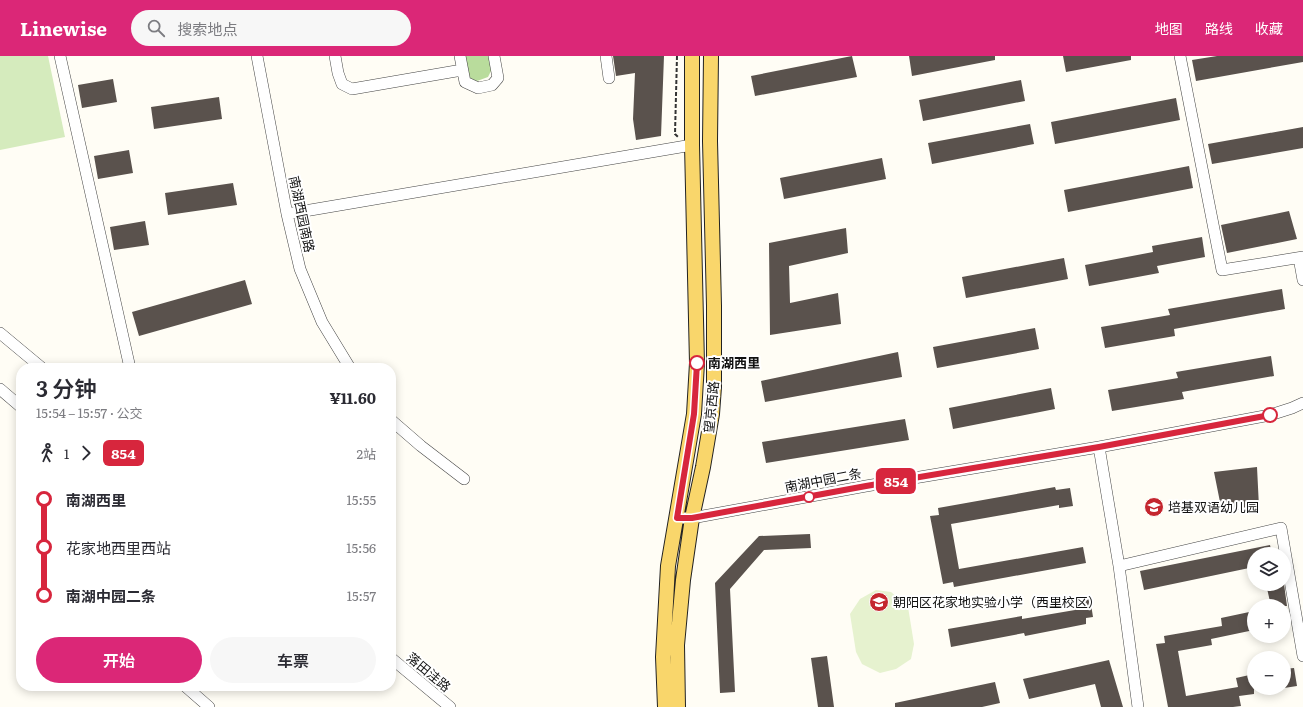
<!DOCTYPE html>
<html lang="zh">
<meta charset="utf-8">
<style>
body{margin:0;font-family:Literata,"Noto Sans SC",serif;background:#f7f7f7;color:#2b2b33;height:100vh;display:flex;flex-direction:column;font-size:15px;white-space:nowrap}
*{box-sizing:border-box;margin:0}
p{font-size:13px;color:#7c7c81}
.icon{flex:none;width:22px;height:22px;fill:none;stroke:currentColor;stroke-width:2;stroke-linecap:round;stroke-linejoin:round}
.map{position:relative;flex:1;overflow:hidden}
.side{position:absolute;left:16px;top:307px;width:380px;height:328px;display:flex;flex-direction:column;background:#fff;border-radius:16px;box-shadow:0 2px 10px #0003}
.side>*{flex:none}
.badge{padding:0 8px;border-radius:6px;font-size:14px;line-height:26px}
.buttons{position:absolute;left:1247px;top:491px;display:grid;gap:8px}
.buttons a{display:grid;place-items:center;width:44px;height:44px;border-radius:50%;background:#fff;box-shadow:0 2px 10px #0003;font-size:20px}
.map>.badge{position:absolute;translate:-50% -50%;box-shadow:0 0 0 2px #fff}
.legs{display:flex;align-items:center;gap:6px;height:44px;padding:0 20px;font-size:13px}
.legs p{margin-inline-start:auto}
.headline{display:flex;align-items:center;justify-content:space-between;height:68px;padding:0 20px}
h1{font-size:22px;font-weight:600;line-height:30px}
.button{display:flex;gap:8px;margin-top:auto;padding:8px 20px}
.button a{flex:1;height:46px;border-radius:24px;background:#db2777;color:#fff;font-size:16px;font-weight:600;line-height:46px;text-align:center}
.button a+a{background:#f7f7f7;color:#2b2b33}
ul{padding:0 20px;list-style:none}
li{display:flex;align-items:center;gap:14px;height:48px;font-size:15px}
li i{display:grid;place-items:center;width:6px;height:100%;margin:0 5px;background:currentColor}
li i::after{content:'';width:10px;height:10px;margin:-5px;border:3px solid;border-radius:50%;background:#fff}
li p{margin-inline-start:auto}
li:first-child i{background:linear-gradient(#0000 50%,currentColor 0)}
li:last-child i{background:linear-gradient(currentColor 50%,#0000 0)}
header{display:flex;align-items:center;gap:24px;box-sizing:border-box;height:56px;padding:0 20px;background:#db2777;color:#fff}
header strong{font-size:19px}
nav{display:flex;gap:22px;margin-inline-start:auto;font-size:14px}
.search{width:280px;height:36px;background:#f7f7f7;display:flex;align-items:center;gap:10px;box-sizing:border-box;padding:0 14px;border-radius:22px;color:#7c7c81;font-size:15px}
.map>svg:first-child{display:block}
</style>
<header>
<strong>Linewise</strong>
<div class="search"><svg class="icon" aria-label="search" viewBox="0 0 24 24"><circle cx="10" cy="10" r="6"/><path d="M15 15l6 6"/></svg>搜索地点</div>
<nav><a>地图</a><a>路线</a><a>收藏</a></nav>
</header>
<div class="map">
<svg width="1303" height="651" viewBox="0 0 1303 651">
<rect width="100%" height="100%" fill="#fffdf5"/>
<path fill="#d5ebbd" d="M0,0H48L65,81L0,94Z"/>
<path fill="#b9dc9c" d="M462,0H491L493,11L488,21L477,25L469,22Z"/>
<path fill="#e6f2cf" d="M876,534L891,536L908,551L914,588L911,603L896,613L880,617L862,608L856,596L850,558L860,543Z"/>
<path fill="#5a524d" d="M613,0H664L661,80L636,84L633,63L635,17L616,20Z
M852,0L857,21L755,40L751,20Z
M909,0H995V4L912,20Z
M1063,0H1131V4L1066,16Z
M1217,0H1303V6L1196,25L1192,4Z
M113,23L117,46L82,52L78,29Z
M1021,24L1025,45L923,65L919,44Z
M219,41L222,63L154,73L151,51Z
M1176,42L1180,64L1055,88L1051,66Z
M1030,68L1034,88L932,108L928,87Z
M1303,71V92L1212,108L1208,88Z
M129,94L133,117L98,123L94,100Z
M882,102L886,123L784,143L780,122Z
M1189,110L1193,132L1068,156L1064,134Z
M233,127L237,149L168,159L165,137Z
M1289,155L1297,183L1227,197L1221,169Z
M145,165L149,189L114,194L110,171Z
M846,172L848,197L789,210L790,247L838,237L841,268L770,279L769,187Z
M1202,181L1205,201L1157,210L1159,217L1089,230L1085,209L1153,196L1152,190Z
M1064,202L1068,223L966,242L962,221Z
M245,224L252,248L139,280L132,256Z
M1282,233L1285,253L1174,273L1175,280L1105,292L1101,271L1170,259L1168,253Z
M1035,272L1039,293L937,312L933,291Z
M898,296L902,321L765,346L761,325Z
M1271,300L1274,320L1182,336L1184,343L1112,355L1108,334L1178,322L1176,316Z
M1051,332L1055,353L953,373L949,352Z
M905,363L909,384L766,407L762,386Z
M1257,411L1259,451L1222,456L1214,416Z
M1055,431L1056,434L1070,432L1073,450L1059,452V449L951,468L959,513L1083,491L1086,507L954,531L953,526L943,528L930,460L939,459L938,452Z
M810,478L811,492L764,494L730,533L735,636L720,637L715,527L759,480Z
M1270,489L1272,498H1254V511L1144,534L1140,515Z
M1266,528H1284L1287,550H1271Z
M1090,542L1093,561L1086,562V568L1025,580L1024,577L951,591L948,573L1022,560V563L1075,554L1074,545Z
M1254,555V574L1211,583L1212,589L1178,595L1186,640L1238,631L1236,622L1254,618V638L1239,640L1241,650L1233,651H1168L1156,588L1165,587L1164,580L1222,570L1221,562Z
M827,600L834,651H818L811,602Z
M1109,604L1123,651H1101L1095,628L1029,643L1023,623Z
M1294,612L1297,630L1284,632V613Z
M995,626L1000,647L982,651H895V647Z"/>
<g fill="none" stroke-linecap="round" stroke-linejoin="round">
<g stroke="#444" stroke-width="12">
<path id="minor" d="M60,0L130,312
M257,0L287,158L300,213L322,266L350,312
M335,0L338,17L342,28L352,33L462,14
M460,0L465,26L478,32L492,29L498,22L494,0
M606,0L609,22
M1180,0L1222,214L1303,201
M287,158L692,89
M1299,202L1303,224
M0,277L42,312
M0,333L21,351
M391,364L421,390L464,423
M1099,391L1119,510L1138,651
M677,462H692L866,430L1099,391L1270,359L1292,352L1303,347
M1119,510L1281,472L1303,600
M391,602L450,651
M185,630L209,651"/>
</g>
<g stroke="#222" stroke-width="16">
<path id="major" d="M665,651L663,601L668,510L694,358L697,307L692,89V0
M678,651L677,589L683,524L692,462L703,411L712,358L714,331V250L710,85L711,0"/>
</g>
<path stroke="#333" stroke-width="2" stroke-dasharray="4 2" stroke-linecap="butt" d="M677,0L675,78L678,81"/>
<use href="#minor" stroke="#fff" stroke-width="11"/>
<use href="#major" stroke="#f9d66b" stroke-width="14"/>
</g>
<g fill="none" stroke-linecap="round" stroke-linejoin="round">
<g stroke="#fff" stroke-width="9">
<path id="line-1" d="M697,307L694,358L677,462H692L866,430L1099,391L1270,359"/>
</g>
<use href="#line-1" stroke="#d7263d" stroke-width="6"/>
</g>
<defs>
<g id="school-disc" transform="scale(1)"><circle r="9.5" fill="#c4262e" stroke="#fff"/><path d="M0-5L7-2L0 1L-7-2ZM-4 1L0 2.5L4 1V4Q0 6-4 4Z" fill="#fff"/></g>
</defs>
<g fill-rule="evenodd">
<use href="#school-disc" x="1154" y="451"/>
<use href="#school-disc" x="879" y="546"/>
</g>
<g fill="#fff" stroke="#d7263d" stroke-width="2">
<circle cx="697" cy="307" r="7"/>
<circle cx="1270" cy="359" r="7"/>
<circle cx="809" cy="441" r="5"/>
</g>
<g text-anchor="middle" stroke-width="4" stroke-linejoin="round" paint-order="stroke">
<g font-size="13" fill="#111" stroke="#fff">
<text transform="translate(302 158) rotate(78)" y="5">南湖西园南路</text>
<text transform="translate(711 351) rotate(-84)" y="5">望京西路</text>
<text transform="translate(823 424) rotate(-11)" y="5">南湖中园二条</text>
<text transform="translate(429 616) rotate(40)" y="5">落田洼路</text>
</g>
<g font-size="13" font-weight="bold" fill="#111" stroke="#fff" text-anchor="start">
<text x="708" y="312">南湖西里</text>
</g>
<g font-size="13" fill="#111" stroke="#fff" text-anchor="start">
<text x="1168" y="456">培基双语幼儿园</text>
<text x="893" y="551">朝阳区花家地实验小学（西里校区）</text>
</g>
</g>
</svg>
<div class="buttons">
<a><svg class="icon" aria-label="layers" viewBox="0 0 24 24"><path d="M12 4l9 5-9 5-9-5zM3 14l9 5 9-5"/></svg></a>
<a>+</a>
<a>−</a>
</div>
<b class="badge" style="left:896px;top:425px;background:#d7263d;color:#fff">854</b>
<section class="side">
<div class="headline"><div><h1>3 分钟</h1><p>15:54 – 15:57 · 公交</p></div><b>¥11.60</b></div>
<div class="legs"><svg class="icon" aria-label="walk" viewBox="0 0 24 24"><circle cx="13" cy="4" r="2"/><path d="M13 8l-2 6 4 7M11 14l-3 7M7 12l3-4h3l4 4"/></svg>1<svg class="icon" aria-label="forward" viewBox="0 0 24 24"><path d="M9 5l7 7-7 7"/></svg><b class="badge" style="background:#d7263d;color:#fff">854</b><p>2站</p></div>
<ul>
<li><i style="color:#d7263d"></i><b>南湖西里</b><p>15:55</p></li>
<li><i style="color:#d7263d"></i><span>花家地西里西站</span><p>15:56</p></li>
<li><i style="color:#d7263d"></i><b>南湖中园二条</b><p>15:57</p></li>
</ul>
<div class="button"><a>开始</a><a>车票</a></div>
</section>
</div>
